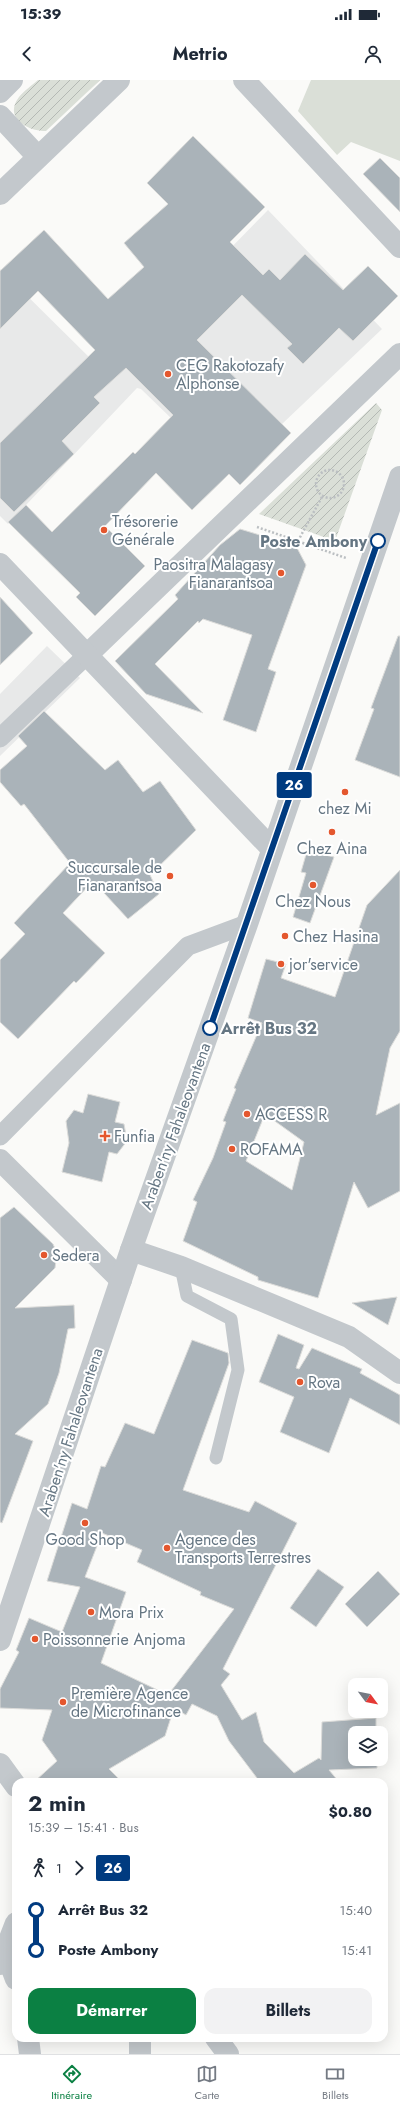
<!DOCTYPE html>
<html lang="fr">
<meta charset="utf-8">
<style>
body{margin:0;font-family:Jost,sans-serif;background:#f2f2f3;color:#1f2937;height:100vh;display:flex;flex-direction:column;font-size:15px;white-space:nowrap}
*{box-sizing:border-box;margin:0}
p{font-size:13px;color:#747a83}
.icon{flex:none;width:22px;height:22px;fill:none;stroke:currentColor;stroke-width:2;stroke-linecap:round;stroke-linejoin:round}
.map{position:relative;flex:1;overflow:hidden}
.panel{position:absolute;left:12px;top:1698px;width:376px;height:264px;display:flex;flex-direction:column;background:#fff;border-radius:12px;box-shadow:0 4px 16px #0002}
.panel>*{flex:none}
.badge{padding:0 8px;border-radius:3px;font-size:14px;line-height:26px}
.needle{width:26px;rotate:122deg}
.tools{position:absolute;left:348px;top:1598px;display:grid;gap:8px}
.tools a{display:grid;place-items:center;width:40px;height:40px;border-radius:8px;background:#fff;box-shadow:0 4px 16px #0002;font-size:20px}
.map>.badge{position:absolute;translate:-50% -50%;box-shadow:0 0 0 2px #fff}
.legs{display:flex;align-items:center;gap:6px;height:44px;padding:0 16px;font-size:13px}
.legs p{margin-inline-start:auto}
.headline{display:flex;align-items:center;justify-content:space-between;height:68px;padding:0 16px}
h1{font-size:22px;font-weight:700;line-height:30px}
.action{display:flex;gap:8px;margin-top:auto;padding:8px 16px}
.action a{flex:1;height:46px;border-radius:12px;background:#0b8043;color:#fff;font-size:16px;font-weight:700;line-height:46px;text-align:center}
.action a+a{background:#f2f2f3;color:#1f2937}
ul{padding:0 16px;list-style:none}
li{display:flex;align-items:center;gap:14px;height:40px;font-size:15px}
li i{display:grid;place-items:center;width:6px;height:100%;margin:0 5px;background:currentColor}
li i::after{content:'';width:10px;height:10px;margin:-5px;border:3px solid;border-radius:50%;background:#fff}
li p{margin-inline-start:auto}
li:first-child i{background:linear-gradient(#0000 50%,currentColor 0)}
li:last-child i{background:linear-gradient(currentColor 50%,#0000 0)}
.status{display:flex;justify-content:space-between;align-items:center;height:28px;padding:0 20px;background:#fff;direction:ltr}
.status svg{height:11px;fill:currentColor}
header{display:flex;justify-content:space-between;align-items:center;height:52px;padding:0 16px;background:#fff;font-size:18px;font-weight:700}
.dock{display:flex;justify-content:space-around;align-items:center;height:56px;border-top:1px solid #e0e1e3;background:#fff;font-size:11px;color:#747a83}
.dock a{display:grid;justify-items:center;gap:2px}
.dock .active{color:#0b8043}
.map>svg:first-child{display:block}
</style>
<div class="status"><b>15:39</b><svg viewBox="0 0 49 12"><path d="M0 12V9h3v3zM5 12V6h3v6zM10 12V3h3v9zM15 12V0h3v12zM26 1h20v11H26zM47 4h2v5h-2z"/></svg></div>
<header><svg class="icon" aria-label="back" viewBox="0 0 24 24"><path d="M15 5l-7 7 7 7"/></svg>Metrio<svg class="icon" aria-label="person" viewBox="0 0 24 24"><circle cx="12" cy="8" r="4"/><path d="M4 21q1-7 8-7t8 7"/></svg></header>
<div class="map">
<svg width="400" height="1974" viewBox="0 0 400 1974">
<defs>
<pattern id="garden-furrows" width="10" height="10" patternUnits="userSpaceOnUse"><rect width="10" height="10" fill="#dadfd7"/><path d="M-1 1l2-2M0 10L10 0M9 11l2-2" fill="none" stroke="#b4b9b4"/></pattern>
</defs>
<rect width="100%" height="100%" fill="#fafaf8"/>
<path fill="#e8e9e9" d="M268,130L382,249L282,344L291,353L240,405L141,309L137,308L8,444L0,436V189L93,281L218,181Z
M47,566L80,598L0,676V614Z"/>
<path fill="url(#garden-furrows)" d="M38,0H100L46,51C28,51 3,38 19,17C24,11 32,5 38,0Z
M376,323L382,330L335,461L259,434Z"/>
<path fill="#dadfd7" d="M311,0H400V81L351,62L337,75L298,31Z"/>
<path fill="#aab3b9" stroke="#dcdcda" fill-rule="evenodd" d="M193,56L265,127L230,162L263,195L269,189L280,200L305,174L343,210L368,186L398,216L353,261L339,248L303,284L287,268L292,264L242,215L197,260L291,353L240,405L229,394L192,430L156,393L105,446L145,486L95,536L76,517L80,513L8,442L26,425L52,452L133,372L135,374L173,335L126,288L94,317L100,323L62,361L74,374L14,432L0,418V363L95,270L38,211L0,249V191L44,150L108,219L144,187L124,163L168,124L147,103Z
M380,78L400,98V132L363,94Z
M240,449L296,466L306,485L268,589L276,592L256,652L223,640L252,555L203,539L199,543L198,541L155,584L203,633L146,614L115,581L178,519L175,515L220,465Z
M0,517L33,553L0,585Z
M398,556H400V697L355,680L374,629L371,628Z
M44,631L105,690L118,680L143,712L160,701L196,750L150,795L159,814L128,839L93,801L63,833L105,873L76,903L74,901L18,959L0,942V880L25,854L14,843L70,783L24,724L21,726L0,702V690L27,666L18,656Z
M307,771L334,777L310,843L293,837L306,793L301,792Z
M400,790V951L390,968L376,1035L400,1023V1111L368,1128L354,1102L318,1218L258,1200V1197L183,1161L197,1122L193,1120L213,1078L226,1042L223,1041L236,1009L234,1008L262,943L248,938L266,879L286,884L281,898L335,917L367,825ZM265,1034L304,1062L292,1110L246,1081Z
M88,1014L120,1022L115,1042L124,1044L127,1061L117,1074L109,1072L102,1102L62,1092L69,1063L66,1041L74,1030L83,1033Z
M14,1127L53,1164L57,1173L55,1188L15,1228L74,1225L75,1248L68,1249L59,1293L48,1324L15,1354L33,1361L2,1443L0,1442V1138Z
M397,1217L388,1245L352,1223Z
M278,1254L304,1265L296,1288L299,1289L312,1268L362,1289L360,1293L400,1315V1345L350,1318L329,1373L280,1352L294,1317L259,1302Z
M192,1260L228,1273L229,1283L183,1410L249,1432L255,1421L297,1443L223,1589L230,1594L221,1605L242,1640L256,1632L264,1662L294,1693L319,1678L321,1680L322,1642L376,1638V1653H355V1679H377V1688L329,1690L339,1702H260L229,1661L217,1636L192,1624L186,1635L174,1628L165,1656L109,1689L122,1702H34L57,1681L42,1660L52,1630L0,1628V1609L19,1572L16,1570L29,1538L62,1552L80,1507L47,1501L72,1423L87,1429L101,1386L105,1387L125,1343L154,1354ZM102,1453L142,1470L137,1482L201,1512L200,1515L234,1529L168,1615L101,1583L126,1512L85,1497Z
M318,1489L344,1507L316,1547L290,1528Z
M378,1491L400,1514L367,1547L345,1524Z"/>
<g fill="none" stroke-linecap="round" stroke-linejoin="round">
<path stroke="#bbbfc2" stroke-width="2.5" stroke-dasharray="2 2" stroke-linecap="butt" d="M316 404a14 14 0 1 1 28 0a14 14 0 1 1-28 0Z
M257,447L346,478
M298,461L323,415"/>
<path stroke="#c3c8cc" stroke-width="13" d="M181,1187L187,1216L231,1239L238,1290L216,1378"/>
<path stroke="#c3c8cc" stroke-width="19" d="M0,658L87,575
M0,1056L188,866L247,844"/>
<path stroke="#c3c8cc" stroke-width="22" d="M244,0L400,167
M0,36L38,77
M87,575L400,274
M0,1080L121,1200
M131,1170L181,1187L349,1257L400,1293
M6,1873L16,1899
M0,1884L16,1843
M28,1958L30,1974
M140,1958V1974"/>
<path stroke="#c3c8cc" stroke-width="22" d="M0,12L12,0
M0,114L119,0
M0,484L272,769
M0,1560L131,1170L247,844L400,397
M0,1684L16,1706
M216,1958L228,1974"/>
</g>
<g fill="none" stroke-linecap="round" stroke-linejoin="round">
<g stroke="#fff" stroke-width="9">
<path id="line-1" d="M210,948L378,461"/>
</g>
<use href="#line-1" stroke="#003b80" stroke-width="6"/>
</g>
<g fill="#e4572e" stroke="#fff" stroke-width="1.5">
<circle cx="168" cy="294" r="4"/>
<circle cx="104" cy="450" r="4"/>
<circle cx="281" cy="493" r="4"/>
<circle cx="345" cy="712" r="4"/>
<circle cx="332" cy="752" r="4"/>
<circle cx="170" cy="796" r="4"/>
<circle cx="313" cy="805" r="4"/>
<circle cx="285" cy="856" r="4"/>
<circle cx="281" cy="884" r="4"/>
<circle cx="247" cy="1034" r="4"/>
<path d="M103 1050h4v4h4v4h-4v4h-4v-4h-4v-4h4z"/>
<circle cx="232" cy="1069" r="4"/>
<circle cx="44" cy="1175" r="4"/>
<circle cx="300" cy="1302" r="4"/>
<circle cx="85" cy="1443" r="4"/>
<circle cx="167" cy="1468" r="4"/>
<circle cx="91" cy="1532" r="4"/>
<circle cx="35" cy="1559" r="4"/>
<circle cx="63" cy="1622" r="4"/>
</g>
<g fill="#fff" stroke="#003b80" stroke-width="2">
<circle cx="378" cy="461" r="7"/>
<circle cx="210" cy="948" r="7"/>
</g>
<g text-anchor="middle" stroke-width="4" stroke-linejoin="round" paint-order="stroke">
<g font-size="16" fill="#657683" stroke="#fff" text-anchor="start">
<text x="176" y="291">CEG Rakotozafy<tspan x="176" dy="18">Alphonse</tspan></text>
<text x="112" y="447">Trésorerie<tspan x="112" dy="18">Générale</tspan></text>
<text x="273" y="490" text-anchor="end">Paositra Malagasy<tspan x="273" dy="18">Fianarantsoa</tspan></text>
<text x="345" y="734" text-anchor="middle">chez Mi</text>
<text x="332" y="774" text-anchor="middle">Chez Aina</text>
<text x="162" y="793" text-anchor="end">Succursale de<tspan x="162" dy="18">Fianarantsoa</tspan></text>
<text x="313" y="827" text-anchor="middle">Chez Nous</text>
<text x="293" y="862">Chez Hasina</text>
<text x="289" y="890">jor'service</text>
<text x="255" y="1040">ACCESS R</text>
<text x="114" y="1062">Funfia</text>
<text x="240" y="1075">ROFAMA</text>
<text x="52" y="1181">Sedera</text>
<text x="308" y="1308">Rova</text>
<text x="85" y="1465" text-anchor="middle">Good Shop</text>
<text x="175" y="1465">Agence des<tspan x="175" dy="18">Transports Terrestres</tspan></text>
<text x="99" y="1538">Mora Prix</text>
<text x="43" y="1565">Poissonnerie Anjoma</text>
<text x="71" y="1619">Première Agence<tspan x="71" dy="18">de Microfinance</tspan></text>
</g>
<g font-size="16" font-weight="bold" fill="#657683" stroke="#fff" text-anchor="end">
<text x="367" y="467">Poste Ambony</text>
<text x="221" y="954" text-anchor="start">Arrêt Bus 32</text>
</g>
<g font-size="16" fill="#657683" stroke="#fff">
<text transform="translate(175 1046) rotate(-70)" y="6">Araben'ny Fahaleovantena</text>
<text transform="translate(70 1352) rotate(-72)" y="6">Araben'ny Fahaleovantena</text>
</g>
</g>
</svg>
<div class="tools">
<a><svg class="needle" viewBox="-14 -14 28 28"><path d="M0-13l5 13h-10z" fill="#e53935"/><path d="M0 13l5-13h-10z" fill="#747a83"/></svg></a>
<a><svg class="icon" aria-label="layers" viewBox="0 0 24 24"><path d="M12 4l9 5-9 5-9-5zM3 14l9 5 9-5"/></svg></a>
</div>
<b class="badge" style="left:294px;top:705px;background:#003b80;color:#fff">26</b>
<section class="panel">
<div class="headline"><div><h1>2 min</h1><p>15:39 – 15:41 · Bus</p></div><b>$0.80</b></div>
<div class="legs"><svg class="icon" aria-label="walk" viewBox="0 0 24 24"><circle cx="13" cy="4" r="2"/><path d="M13 8l-2 6 4 7M11 14l-3 7M7 12l3-4h3l4 4"/></svg>1<svg class="icon" aria-label="forward" viewBox="0 0 24 24"><path d="M9 5l7 7-7 7"/></svg><b class="badge" style="background:#003b80;color:#fff">26</b></div>
<ul>
<li><i style="color:#003b80"></i><b>Arrêt Bus 32</b><p>15:40</p></li>
<li><i style="color:#003b80"></i><b>Poste Ambony</b><p>15:41</p></li>
</ul>
<div class="action"><a>Démarrer</a><a>Billets</a></div>
</section>
</div>
<nav class="dock">
<a class="active"><svg class="icon" aria-label="directions" viewBox="0 0 24 24"><path d="M12 3l9 9-9 9-9-9zM9 14v-3h6M13 9l2 2-2 2"/></svg>Itinéraire</a>
<a><svg class="icon" aria-label="map" viewBox="0 0 24 24"><path d="M3 6l6-2 6 2 6-2v14l-6 2-6-2-6 2zM9 4v14M15 6v14"/></svg>Carte</a>
<a><svg class="icon" aria-label="tickets" viewBox="0 0 24 24"><path d="M3 7h18v10H3zM15 7v10"/></svg>Billets</a>
</nav>
